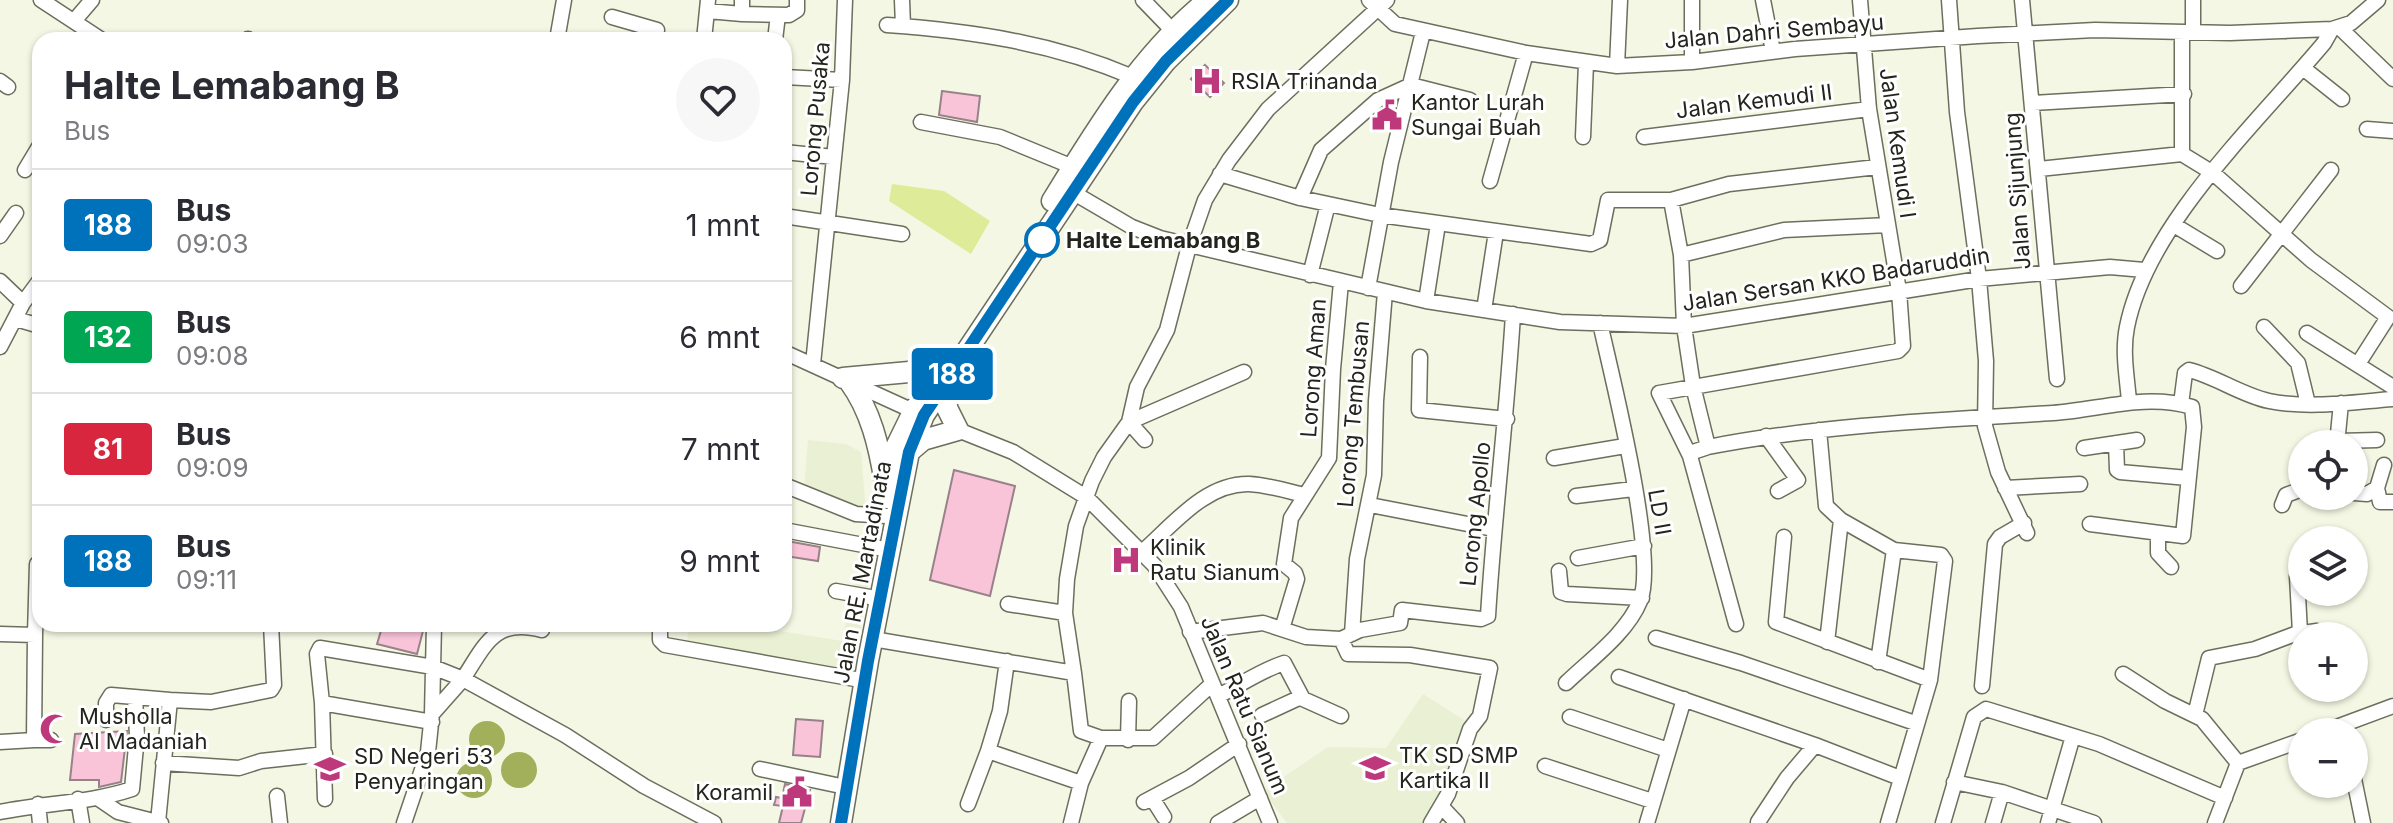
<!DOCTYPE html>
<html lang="id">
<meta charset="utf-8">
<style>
body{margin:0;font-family:Inter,sans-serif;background:#f7f7f7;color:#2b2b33;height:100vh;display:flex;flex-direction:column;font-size:30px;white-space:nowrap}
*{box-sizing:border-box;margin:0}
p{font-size:26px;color:#7c7c81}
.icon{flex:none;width:44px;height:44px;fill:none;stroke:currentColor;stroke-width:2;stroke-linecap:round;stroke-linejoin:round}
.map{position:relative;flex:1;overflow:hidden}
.details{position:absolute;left:32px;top:32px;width:760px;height:600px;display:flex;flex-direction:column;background:#fff;border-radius:24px;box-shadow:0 2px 6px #0004}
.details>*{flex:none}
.badge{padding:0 16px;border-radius:6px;font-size:28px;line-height:52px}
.tools{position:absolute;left:2288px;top:430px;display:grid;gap:16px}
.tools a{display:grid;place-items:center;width:80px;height:80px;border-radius:50%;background:#fff;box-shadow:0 2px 6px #0004;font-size:40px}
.map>.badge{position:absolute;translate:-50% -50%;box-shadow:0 0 0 4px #fff}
.round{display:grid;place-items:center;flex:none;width:84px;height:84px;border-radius:42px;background:#f7f7f7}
.head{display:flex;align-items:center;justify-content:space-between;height:136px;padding:0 32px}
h1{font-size:38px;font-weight:700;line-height:60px}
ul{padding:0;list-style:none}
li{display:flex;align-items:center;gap:24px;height:112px;padding:0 32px;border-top:2px solid #e1e1e2}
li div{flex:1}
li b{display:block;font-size:30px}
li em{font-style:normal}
li .badge{min-width:88px;font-weight:700;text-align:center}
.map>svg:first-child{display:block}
</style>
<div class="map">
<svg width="2393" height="823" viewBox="0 0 2393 823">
<rect width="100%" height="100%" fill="#f3f7e3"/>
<path fill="#eaf0d3" d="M808,440L846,444L861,452L866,512L804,490Z
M870,516L880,520L852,675L687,643L689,624H736L842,641Z
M1423,694L1470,724L1446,788L1424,823H1287L1263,791L1328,747L1386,748Z"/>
<path fill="#deec99" d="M892,184L944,191L990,221L971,254L889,201Z"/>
<path fill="#a2af5b" d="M469 739a18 18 0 1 1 36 0a18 18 0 1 1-36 0Z
M501 770a18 18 0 1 1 36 0a18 18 0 1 1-36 0Z
M456 780a18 18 0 1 1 36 0a18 18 0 1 1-36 0Z"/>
<path fill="#f9c4d8" stroke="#97828a" stroke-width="2" d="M1205,65L1224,83L1210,97L1191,79Z
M942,91L980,96L977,122L939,115Z
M954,470L1015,486L990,596L930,580Z
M787,541L820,547L818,561L785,556Z
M383,624L424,627L417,654L377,644Z
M796,719L823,721L820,757L793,755Z
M127,731L121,782L99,787V780H70L75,734Z
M785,784L810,790L801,823H779L783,806L774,805L776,797L782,798Z"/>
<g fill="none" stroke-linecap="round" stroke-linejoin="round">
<g stroke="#6b6f5d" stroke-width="17">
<path id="minor" d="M41,0L102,40
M902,0L903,26
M1143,0L1173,31
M1369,0L1395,24L1526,53L1617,66L1692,62L1795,49L1978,36L2095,30L2230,33L2332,29L2351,23L2378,0
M1692,0V62
M1763,0L1773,51
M1949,0L1957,112L1979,279L1986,361L1985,426L1998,472L2027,533
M2022,0L2057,379
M2193,0V32
M708,11L742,14V0
M742,14L789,15L797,10V0
M612,17L657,30
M74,21L92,0
M887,25C973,31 1053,43 1133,77
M2340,28L2393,79
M247,40L248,39
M557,40L564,0
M704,40L708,0
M775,40L778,15
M1617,66L1620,0
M2303,68L2342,99
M784,77L842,80
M0,81L8,87
M2033,103L2184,94
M921,122L1000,137L1073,167
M2367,129L2393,131
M1583,137L1586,63
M1644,137L1869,109
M784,152L834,157
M2182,154L2213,173L2311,260L2388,317L2358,364
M2039,169L2182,154V32
M25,170L40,145
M1220,174L1300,198L1380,215L1591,244L1600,240L1608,200H1671
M1490,181L1526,53
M1067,189L1132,227L1160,238L1426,301L1560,322L1684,326L1979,279L2110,267L2144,270
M1300,198L1321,150L1378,100L1411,85L1470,100
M784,216L902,234
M2174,225L2217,251
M0,236L16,213
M1681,255L1784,230L1888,225
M1310,275L1328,204
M0,281L23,303
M2241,286L2331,170
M1368,288L1391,162L1423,32
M1426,301L1438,224
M1484,310L1496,232
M16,319L40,326
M2264,327L2298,363L2308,404
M2307,333L2393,387
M0,347L23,303L40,280
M784,352L922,415
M1420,357L1419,410L1507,419
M813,364L842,80L845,0
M2129,401C2127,377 2122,351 2127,327C2147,225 2258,122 2324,43L2332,29
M2181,404L2185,373L2189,370C2217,377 2241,395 2269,401C2309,409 2353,402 2393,399
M958,430L1013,452L1086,497L1154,565L1181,607L1270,823
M1819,430L1826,506L1841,520L1894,550L1941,555L1945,561L1930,680L1888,823
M1766,436L1798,480L1778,491
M1145,440L1129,422L1244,372
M2338,441L2377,440
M2116,443L2117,470L2120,472L2188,478
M2337,444L2341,403
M1708,447L1693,386L1684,326L1681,255L1671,200L1729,184L1877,167
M2084,448L2137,440
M1690,456L1659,393L1898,351L1903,346L1899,291L1869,109L1860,0
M1554,458L1625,446
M784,485L856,514L887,516
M2005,488L2080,484
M2377,488L2380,502H2393
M2354,493L2367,494L2377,488L2384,465
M1576,496L1633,489
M1370,505L1493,529
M2282,505L2286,495L2302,489
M784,530L879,548
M2158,533V553L2171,567
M1784,537L1776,622L1930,680
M1142,552C1173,525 1205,483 1249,484C1268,485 1287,491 1304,495
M1578,558L1644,546
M1559,571L1561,592L1567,594L1642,598
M2297,576L2300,633
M836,591L870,597
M1008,604L1065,613
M660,624V640L665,645L855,679
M1736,624L1690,456L1693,452L1708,447C1821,425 1937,420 2053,413C2099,410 2145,393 2192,407L2194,427L2183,536L2090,524
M1282,629L1297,579L1295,573L1284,564L1291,518L1329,458L1333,369L1341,282
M1190,632L1263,623L1306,637L1341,639L1360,630L1400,623L1402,610L1481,619L1488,616C1494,516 1507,415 1513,314
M0,634L35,635L34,740L0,742
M1352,634L1357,559L1374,475L1376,401L1385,292
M35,635L37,564
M1656,638L1741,663L1915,723
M873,639L1074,673L1081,731L1101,738H1153L1212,684
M1341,639L1348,654L1410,655L1490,668L1480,716L1470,729L1448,794L1431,823
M1827,642L1841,520
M1007,661L1000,711L988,751L1081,783L1101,738
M1878,662L1894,550
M1074,673L1065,613L1067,579L1076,526L1092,481L1104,457L1129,422L1137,387L1167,330L1189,246L1205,200L1229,160L1268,109L1387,0
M2123,674L2165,701L2202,719L2238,763L2215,823
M1619,677L1815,745L1900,778
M1566,683C1591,659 1627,633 1640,601C1658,558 1612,377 1600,323
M1982,686L1995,544L2000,537L2024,523
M1218,696C1241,685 1259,671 1284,663L1303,699L1341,716
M322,703L317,654L320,648L433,667L463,679C485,645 495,617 542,630
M432,714L434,624
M1262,715L1301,697
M2195,715L2209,658L2255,649L2295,634L2317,631
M1570,717L1668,750
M106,720V703L111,695L170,700
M2323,732L2393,706
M34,740H51
M1128,740L1129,701
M163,763L239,768L261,761L325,754
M2238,763L2302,740
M1545,766L1652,801
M760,769L836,785
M2354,779L2363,823
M1954,782L2002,792L2094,823
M277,796L280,823
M1152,798L1164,817
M78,799L82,823
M99,799L118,812L161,823
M325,799L322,703L432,722
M1144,802L1189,778L1239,744
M38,804L40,823
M968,804L988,751
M1442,807L1457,823
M0,812C44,803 90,803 132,789L137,736L135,697
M158,822L170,700L211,702L271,690L274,685L271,624
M1758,822L1787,778L1815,745
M404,823L428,752L432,714L463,679L565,735L644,786L714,823
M1071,823L1081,783
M1218,823L1260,798
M1647,823L1684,699
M1943,823L1974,717L1986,709L2099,744L2225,798
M1993,823L2002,792
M2048,823L2073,736"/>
</g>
<g stroke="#6b6f5d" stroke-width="23">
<path id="highway" d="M1052,201C1096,129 1142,53 1208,0
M843,378L909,372L949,357
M849,381C871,411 879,446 885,483
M910,451L923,440L958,430L947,408L946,384
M888,498L896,447L915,408
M841,823L868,661L909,452L924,415L1133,102L1166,61L1228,0"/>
</g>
<use href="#minor" stroke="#fff" stroke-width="14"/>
<use href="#highway" stroke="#fff" stroke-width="20"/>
</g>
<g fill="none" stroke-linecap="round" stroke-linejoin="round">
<g stroke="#fff" stroke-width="18">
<path id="line" d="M841,823L868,661L909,452L924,415L1133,102L1166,61L1228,0"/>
</g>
<use href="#line" stroke="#0072bc" stroke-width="12"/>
</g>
<defs>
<g id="hospital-bare" transform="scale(2.4)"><path d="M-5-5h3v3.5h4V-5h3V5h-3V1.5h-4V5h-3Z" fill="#be397c" stroke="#fff" stroke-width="2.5" paint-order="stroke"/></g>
<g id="civic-bare" transform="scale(2.4)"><path d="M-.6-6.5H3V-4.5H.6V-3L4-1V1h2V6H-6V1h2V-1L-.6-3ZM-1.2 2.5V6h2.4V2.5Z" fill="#be397c" stroke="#fff" stroke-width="2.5" paint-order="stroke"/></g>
<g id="mosque-bare" transform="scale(2.4)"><path d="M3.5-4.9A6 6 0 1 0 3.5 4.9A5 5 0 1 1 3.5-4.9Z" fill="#be397c" stroke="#fff" stroke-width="2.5" paint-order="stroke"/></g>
<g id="school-bare" transform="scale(2.4)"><path d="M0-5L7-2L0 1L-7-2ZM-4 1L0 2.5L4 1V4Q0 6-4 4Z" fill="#be397c" stroke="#fff" stroke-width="2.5" paint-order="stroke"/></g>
</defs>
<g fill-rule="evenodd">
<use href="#hospital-bare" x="1207" y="81"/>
<use href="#civic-bare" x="1387" y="115"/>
<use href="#hospital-bare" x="1126" y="560"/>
<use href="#mosque-bare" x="55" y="729"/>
<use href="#school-bare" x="1375" y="768"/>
<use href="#school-bare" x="330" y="769"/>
<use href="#civic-bare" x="797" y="792"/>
</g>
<circle fill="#fff" stroke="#0072bc" stroke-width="4" cx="1042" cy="240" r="16"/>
<g text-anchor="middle" stroke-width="6" stroke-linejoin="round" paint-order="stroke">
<g font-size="22" fill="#23241c" stroke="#fff">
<text transform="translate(1774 31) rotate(-5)" y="8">Jalan Dahri Sembayu</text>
<text transform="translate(1754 101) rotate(-7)" y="8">Jalan Kemudi II</text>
<text transform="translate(815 119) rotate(-85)" y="8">Lorong Pusaka</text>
<text transform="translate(1898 143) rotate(82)" y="8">Jalan Kemudi I</text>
<text transform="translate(2017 191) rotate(-94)" y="8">Jalan Sijunjung</text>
<text transform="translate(1836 279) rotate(-9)" y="8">Jalan Sersan KKO Badaruddin</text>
<text transform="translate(1313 368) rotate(-86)" y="8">Lorong Aman</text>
<text transform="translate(1353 414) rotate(-85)" y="8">Lorong Tembusan</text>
<text transform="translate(1660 512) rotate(80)" y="8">LD II</text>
<text transform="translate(1475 514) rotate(-84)" y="8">Lorong Apollo</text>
<text transform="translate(862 572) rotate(-79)" y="8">Jalan RE. Martadinata</text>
<text transform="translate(1245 705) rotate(67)" y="8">Jalan Ratu Sianum</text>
</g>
<g font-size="22" fill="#23241c" stroke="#fff" text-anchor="start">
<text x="1231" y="89">RSIA Trinanda</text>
<text x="1411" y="110">Kantor Lurah<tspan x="1411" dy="25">Sungai Buah</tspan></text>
<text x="1150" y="555">Klinik<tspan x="1150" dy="25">Ratu Sianum</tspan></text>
<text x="79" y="724">Musholla<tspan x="79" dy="25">Al Madaniah</tspan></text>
<text x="1399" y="763">TK SD SMP<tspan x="1399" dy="25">Kartika II</tspan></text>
<text x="354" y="764">SD Negeri 53<tspan x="354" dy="25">Penyaringan</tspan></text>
<text x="773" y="800" text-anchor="end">Koramil</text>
</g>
<g font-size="22" font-weight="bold" fill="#23241c" stroke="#fff" text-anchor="start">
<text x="1066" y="248">Halte Lemabang B</text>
</g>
</g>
</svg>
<div class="tools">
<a><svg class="icon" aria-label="locate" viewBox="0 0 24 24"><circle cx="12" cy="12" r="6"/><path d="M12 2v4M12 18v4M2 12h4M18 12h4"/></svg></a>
<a><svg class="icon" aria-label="layers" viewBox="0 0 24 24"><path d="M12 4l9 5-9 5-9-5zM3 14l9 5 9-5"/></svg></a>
<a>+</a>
<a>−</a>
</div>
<b class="badge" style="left:952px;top:374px;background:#0072bc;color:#fff">188</b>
<section class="details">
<div class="head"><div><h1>Halte Lemabang B</h1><p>Bus</p></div><a class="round"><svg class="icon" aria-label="heart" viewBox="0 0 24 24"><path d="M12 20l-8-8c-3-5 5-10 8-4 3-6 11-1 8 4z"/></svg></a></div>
<ul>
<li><span class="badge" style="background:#0072bc;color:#fff">188</span><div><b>Bus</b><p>09:03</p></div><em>1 mnt</em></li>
<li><span class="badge" style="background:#00a651;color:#fff">132</span><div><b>Bus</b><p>09:08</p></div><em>6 mnt</em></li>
<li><span class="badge" style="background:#d7263d;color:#fff">81</span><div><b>Bus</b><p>09:09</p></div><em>7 mnt</em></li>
<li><span class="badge" style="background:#0072bc;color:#fff">188</span><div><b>Bus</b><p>09:11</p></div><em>9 mnt</em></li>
</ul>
</section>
</div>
